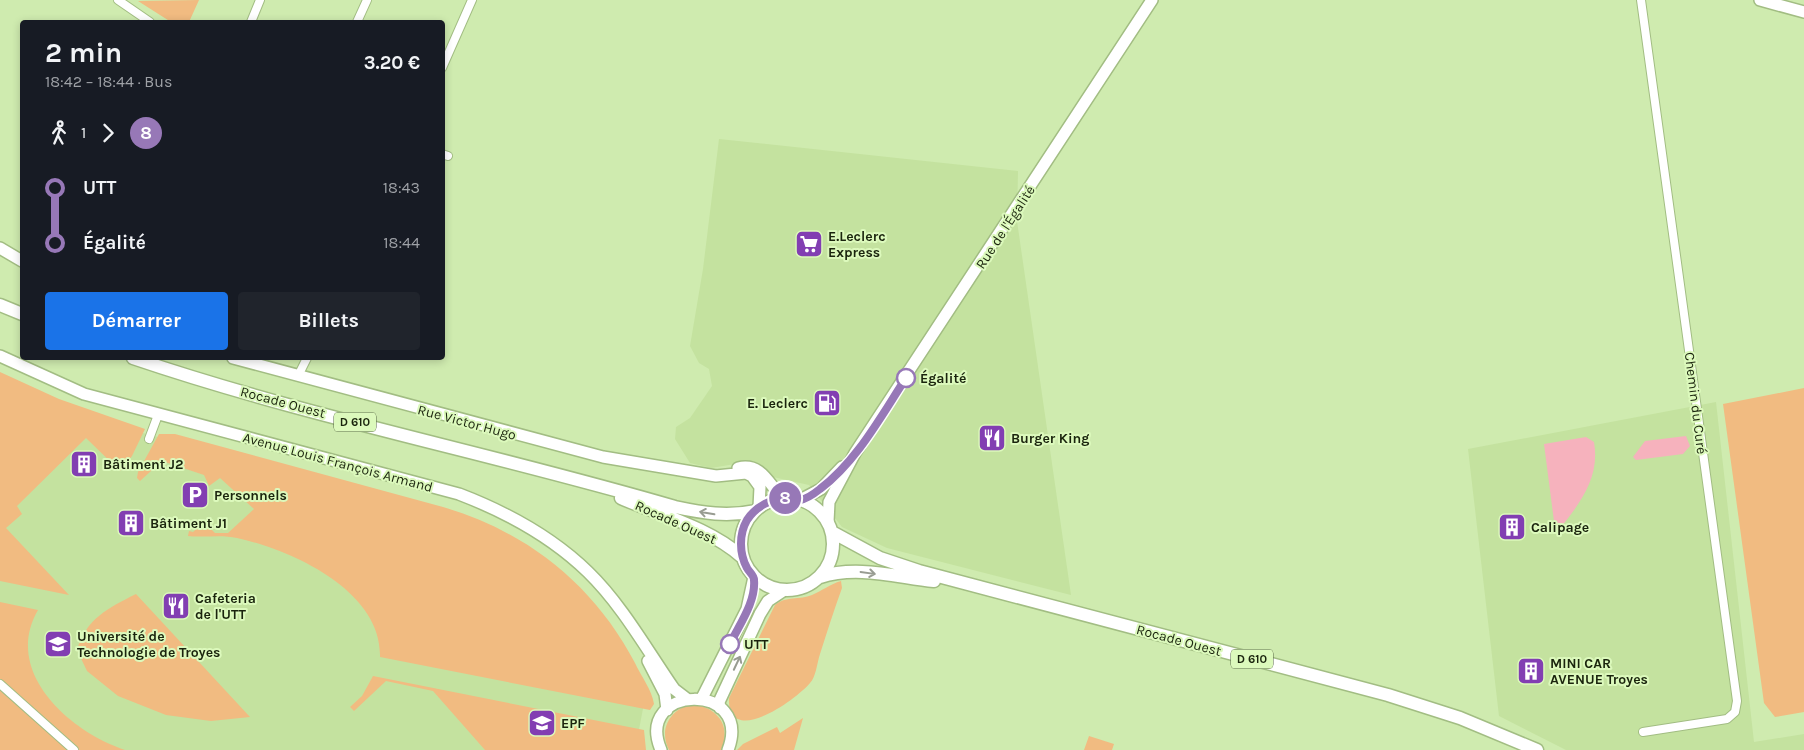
<!DOCTYPE html>
<html lang="fr">
<meta charset="utf-8">
<style>
body{margin:0;font-family:Karla,sans-serif;background:#20242c;color:#f1f3f6;height:100vh;display:flex;flex-direction:column;font-size:19px;white-space:nowrap}
*{box-sizing:border-box;margin:0}
p{font-size:16px;color:#9ea1a6}
.icon{flex:none;width:28px;height:28px;fill:none;stroke:currentColor;stroke-width:2;stroke-linecap:round;stroke-linejoin:round}
.map{position:relative;flex:1;overflow:hidden}
.drawer{position:absolute;left:20px;top:20px;width:425px;height:340px;display:flex;flex-direction:column;background:#171b24;border-radius:5px;box-shadow:0 2px 8px #0003}
.drawer>*{flex:none}
.badge{padding:0 10px;border-radius:16px;font-size:18px;line-height:32px}
.map>.badge{position:absolute;translate:-50% -50%;box-shadow:0 0 0 2px #fff}
.legs{display:flex;align-items:center;gap:8px;height:55px;padding:0 25px;font-size:16px}
.legs p{margin-inline-start:auto}
.head{display:flex;align-items:center;justify-content:space-between;height:85px;padding:0 25px}
h1{font-size:28px;font-weight:700;line-height:38px}
.action{display:flex;gap:10px;margin-top:auto;padding:10px 25px}
.action a{flex:1;height:58px;border-radius:5px;background:#1a73e8;color:#fff;font-size:20px;font-weight:700;line-height:58px;text-align:center}
.action a+a{background:#20242c;color:#f1f3f6}
ul{padding:0 25px;list-style:none}
li{display:flex;align-items:center;gap:18px;height:55px;font-size:19px}
li i{display:grid;place-items:center;width:8px;height:100%;margin:0 6px;background:currentColor}
li i::after{content:'';width:12px;height:12px;margin:-6px;border:4px solid;border-radius:50%;background:#171b24}
li p{margin-inline-start:auto}
li:first-child i{background:linear-gradient(#0000 50%,currentColor 0)}
li:last-child i{background:linear-gradient(currentColor 50%,#0000 0)}
.map>svg:first-child{display:block}
</style>
<div class="map">
<svg width="1804" height="750" viewBox="0 0 1804 750">
<rect width="100%" height="100%" fill="#cfebaf"/>
<path fill="#c4e29f" d="M719,139L1018,171L1017,221L1071,595L887,548L842,527L809,485L773,477L753,461L711,468L690,463L675,439L676,427L690,418L712,386L709,369L699,363L690,346L703,269Z
M0,377L113,425L468,520L645,698L637,740L640,750H59L0,698Z
M1716,402L1754,742L1804,734V750H1566L1499,716L1468,449Z"/>
<path fill="#f1bb81" d="M199,0L189,22H171L138,1Z
M0,372L59,399L145,429L132,456L120,471L86,438L17,506L22,514L6,528L69,595L0,581Z
M1804,388V712L1775,717L1764,703L1723,404Z
M159,434H175L443,507C528,532 594,585 635,663C641,676 652,690 654,704L650,710L380,657C382,591 292,550 237,538C221,534 203,538 188,536L189,531L193,532L204,522L215,533H228L254,509L220,478L209,486L204,475L162,461L140,481L137,478L138,472Z
M841,581L842,588C834,610 827,632 820,654C817,663 816,677 810,683C796,700 727,749 729,698L775,605C785,596 800,600 812,595C822,591 830,584 841,581Z
M136,594L250,717L211,721L166,715L118,696L87,671L77,650C86,619 108,608 136,594Z
M0,602L38,610C2,672 70,732 125,750H0Z
M373,676L644,730L646,750H485L433,691L386,681L354,711L350,707L362,696Z
M693,704C717,708 732,725 721,750H669C658,729 671,708 693,704Z
M803,718L794,750H737L743,744L777,727L780,733Z
M1089,736L1114,744L1112,750H1084Z"/>
<path fill="#f6b2bd" d="M1686,436L1690,446L1683,454L1636,460L1633,457L1645,441Z
M1586,437L1594,442C1600,476 1582,501 1561,527L1555,529L1544,444Z"/>
<g fill="none" stroke-linecap="round" stroke-linejoin="round">
<g stroke="#a2bd83" stroke-width="10">
<path id="street" d="M118,0L150,22
M1641,0L1737,701L1735,712L1727,719L1643,732
M251,22L260,0
M357,22L367,0
M442,68L472,0
M442,154L448,156
M298,376L307,358
M149,439L158,415
M0,684L74,750"/>
</g>
<g stroke="#a2bd83" stroke-width="14">
<path id="secondary" d="M1760,0L1804,12
M0,248L22,261
M0,356L84,394L459,494C506,512 552,537 588,572C622,605 647,650 674,689L687,699
M233,358L603,457L716,476L746,473L752,476L760,487L759,507
M738,468C761,462 769,484 782,498
M800,500L821,489L842,467
M828,522L829,502L855,453L1152,0
M648,661L665,694L667,710
M702,698L747,609L754,577
M720,708L719,702L760,614L768,601L783,591
M661,750C633,684 754,681 728,750"/>
</g>
<g stroke="#a2bd83" stroke-width="15">
<path id="primary" d="M0,305L22,314
M133,358C310,418 495,454 675,507C703,513 727,517 755,511
M741 544a46 46 0 1 1 92 0a46 46 0 1 1-92 0Z
M621,498C660,515 710,528 742,557
M832,532L880,558L919,571L1388,695L1460,718L1537,750
M820,577C857,565 896,577 934,581"/>
</g>
<use href="#street" stroke="#fff" stroke-width="8"/>
<use href="#secondary" stroke="#fff" stroke-width="11"/>
<use href="#primary" stroke="#fff" stroke-width="12"/>
</g>
<defs><path id="oneway-shaft" d="M-6 0H5M1.5-3L5.5 0L1.5 3" fill="none" stroke-width="1.6" stroke-linecap="round" stroke-linejoin="round" transform="scale(1.25)"/></defs>
<g stroke="#989c92">
<use href="#oneway-shaft" transform="translate(707 513) rotate(-170)"/>
<use href="#oneway-shaft" transform="translate(868 573) rotate(8)"/>
<use href="#oneway-shaft" transform="translate(737 663) rotate(-65)"/>
</g>
<g fill="none" stroke-linecap="round" stroke-linejoin="round">
<g stroke="#fff" stroke-width="11">
<path id="line-1" d="M730,644C739,625 756,602 754,580C754,575 749,572 747,568C739,553 739,534 747,520C756,506 772,498 789,498C793,498 797,500 800,500C807,499 815,493 820,489C857,461 881,416 906,378"/>
</g>
<use href="#line-1" stroke="#9778b7" stroke-width="8"/>
</g>
<defs>
<g id="supermarket-square" transform="scale(1.4375)"><rect x="-9" y="-9" width="18" height="18" rx="4" fill="#823eb2" stroke="#dcf9bc"/><path d="M-6-5.5h2.5l.6 2H6L4.5 2H-2.5L-4.4-4H-6ZM-1.5 3.2a1.3 1.3 0 1 0 .1 0ZM3 3.2a1.3 1.3 0 1 0 .1 0Z" fill="#fff"/></g>
<g id="fuel-square" transform="scale(1.4375)"><rect x="-9" y="-9" width="18" height="18" rx="4" fill="#823eb2" stroke="#dcf9bc"/><path d="M-5.5-6h7V0h2V4h1.3V-2.5L3-4.5l.8-.8L6-3V5H2.5V1h-1V6h-7ZM-4.2-4.7v3.2H.2V-4.7Z" fill="#fff"/></g>
<g id="restaurant-square" transform="scale(1.4375)"><rect x="-9" y="-9" width="18" height="18" rx="4" fill="#823eb2" stroke="#dcf9bc"/><path d="M-5-6h1v4h1v-4h1v4h1v-4h1v5L-1.5 .5V6h-2V.5L-5-1ZM5-6V6H3V1.5H1.5Q1.5-4 5-6Z" fill="#fff"/></g>
<g id="building-square" transform="scale(1.4375)"><rect x="-9" y="-9" width="18" height="18" rx="4" fill="#823eb2" stroke="#dcf9bc"/><path d="M-4-6H4V6H1V3H-1V6H-4ZM-2.5-4.3h1.7v1.8h-1.7ZM.8-4.3h1.7v1.8H.8ZM-2.5-1h1.7V.8h-1.7ZM.8-1h1.7V.8H.8Z" fill="#fff"/></g>
<g id="parking-square" transform="scale(1.4375)"><rect x="-9" y="-9" width="18" height="18" rx="4" fill="#823eb2" stroke="#dcf9bc"/><path d="M-3.5-5.5H1a3.5 3.5 0 0 1 0 7H-1V5.5H-3.5ZM-1-3.4V-.6H.8a1.4 1.4 0 0 0 0-2.8Z" fill="#fff"/></g>
<g id="university-square" transform="scale(1.4375)"><rect x="-9" y="-9" width="18" height="18" rx="4" fill="#823eb2" stroke="#dcf9bc"/><path d="M0-5L7-2L0 1L-7-2ZM-4 1L0 2.5L4 1V4Q0 6-4 4Z" fill="#fff"/></g>
</defs>
<g fill-rule="evenodd">
<use href="#supermarket-square" x="809" y="244"/>
<use href="#fuel-square" x="827" y="403"/>
<use href="#restaurant-square" x="992" y="438"/>
<use href="#building-square" x="84" y="464"/>
<use href="#parking-square" x="195" y="495"/>
<use href="#building-square" x="131" y="523"/>
<use href="#building-square" x="1512" y="527"/>
<use href="#restaurant-square" x="176" y="606"/>
<use href="#university-square" x="58" y="644"/>
<use href="#building-square" x="1531" y="671"/>
<use href="#university-square" x="542" y="723"/>
</g>
<g fill="#fff" stroke="#9778b7" stroke-width="2.5">
<circle cx="906" cy="378" r="9"/>
<circle cx="730" cy="644" r="9"/>
</g>
<g text-anchor="middle" stroke-width="4" stroke-linejoin="round" paint-order="stroke">
<g fill="#dcf9bc" stroke="#546442" stroke-width="1">
<rect x="334" y="412.5" width="42" height="19" rx="4"/>
<rect x="1231" y="649.5" width="42" height="19" rx="4"/>
</g>
<g font-size="12" font-weight="bold" fill="#1a240d">
<text x="355" y="426">D 610</text>
<text x="1252" y="663">D 610</text>
</g>
<g font-size="14" fill="#1a240d" stroke="#dcf9bc">
<text transform="translate(1005 227) rotate(-57)" y="5">Rue de l'Égalité</text>
<text transform="translate(283 402) rotate(15)" y="5">Rocade Ouest</text>
<text transform="translate(1696 403) rotate(83)" y="5">Chemin du Curé</text>
<text transform="translate(467 422) rotate(15)" y="5">Rue Victor Hugo</text>
<text transform="translate(338 462) rotate(15)" y="5">Avenue Louis François Armand</text>
<text transform="translate(676 522) rotate(24)" y="5">Rocade Ouest</text>
<text transform="translate(1179 640) rotate(15)" y="5">Rocade Ouest</text>
</g>
<g font-size="14" font-weight="bold" fill="#1a240d" stroke="#dcf9bc" text-anchor="start">
<text x="828" y="241">E.Leclerc<tspan x="828" dy="16">Express</tspan></text>
<text x="808" y="408" text-anchor="end">E. Leclerc</text>
<text x="1011" y="443">Burger King</text>
<text x="103" y="469">Bâtiment J2</text>
<text x="214" y="500">Personnels</text>
<text x="150" y="528">Bâtiment J1</text>
<text x="1531" y="532">Calipage</text>
<text x="195" y="603">Cafeteria<tspan x="195" dy="16">de l'UTT</tspan></text>
<text x="77" y="641">Université de<tspan x="77" dy="16">Technologie de Troyes</tspan></text>
<text x="1550" y="668">MINI CAR<tspan x="1550" dy="16">AVENUE Troyes</tspan></text>
<text x="561" y="728">EPF</text>
</g>
<g font-size="14" font-weight="bold" fill="#1a240d" stroke="#dcf9bc" text-anchor="start">
<text x="920" y="383">Égalité</text>
<text x="744" y="649">UTT</text>
</g>
</g>
</svg>
<b class="badge" style="left:785px;top:498px;background:#9778b7;color:#fff">8</b>
<section class="drawer">
<div class="head"><div><h1>2 min</h1><p>18:42 – 18:44 · Bus</p></div><b>3.20 €</b></div>
<div class="legs"><svg class="icon" aria-label="walk" viewBox="0 0 24 24"><circle cx="13" cy="4" r="2"/><path d="M13 8l-2 6 4 7M11 14l-3 7M7 12l3-4h3l4 4"/></svg>1<svg class="icon" aria-label="forward" viewBox="0 0 24 24"><path d="M9 5l7 7-7 7"/></svg><b class="badge" style="background:#9778b7;color:#fff">8</b></div>
<ul>
<li><i style="color:#9778b7"></i><b>UTT</b><p>18:43</p></li>
<li><i style="color:#9778b7"></i><b>Égalité</b><p>18:44</p></li>
</ul>
<div class="action"><a>Démarrer</a><a>Billets</a></div>
</section>
</div>
